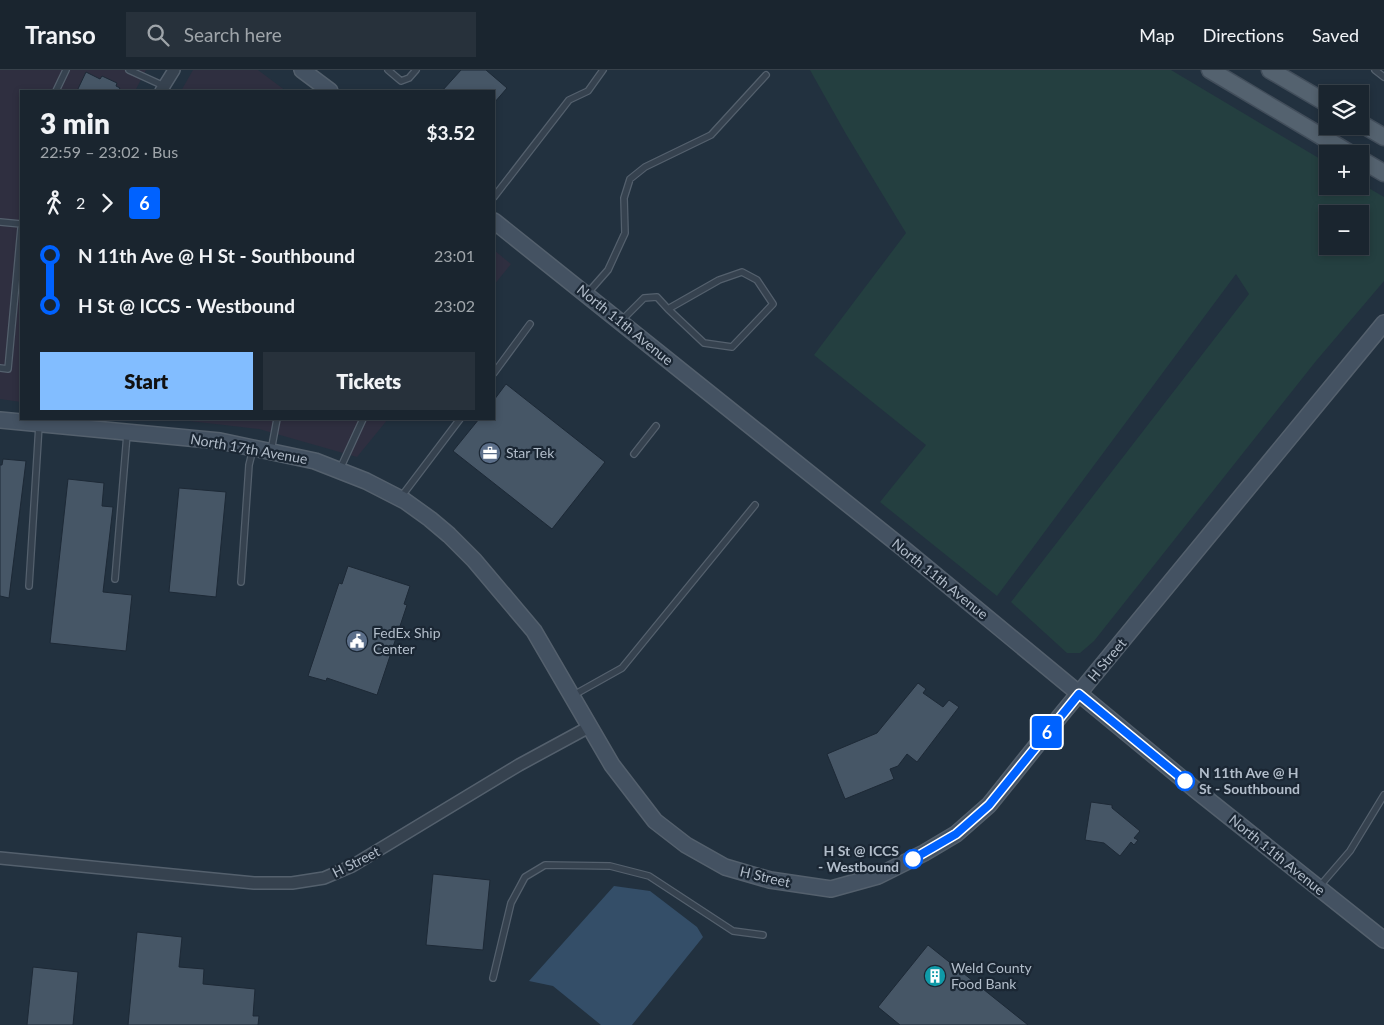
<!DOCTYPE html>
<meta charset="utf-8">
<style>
body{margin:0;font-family:Lato,sans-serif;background:#27313b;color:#f1f3f6;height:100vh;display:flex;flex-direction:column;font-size:19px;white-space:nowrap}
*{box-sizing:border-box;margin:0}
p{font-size:16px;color:#9fa5aa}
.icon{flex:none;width:28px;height:28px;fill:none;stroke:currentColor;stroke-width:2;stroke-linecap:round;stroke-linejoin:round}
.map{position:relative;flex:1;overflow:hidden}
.panel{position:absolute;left:20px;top:20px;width:475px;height:330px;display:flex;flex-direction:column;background:#1a252f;border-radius:0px;box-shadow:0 2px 8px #0003,0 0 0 1px #38424b}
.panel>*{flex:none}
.badge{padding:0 10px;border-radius:4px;font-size:18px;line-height:32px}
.tools{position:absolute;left:1319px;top:15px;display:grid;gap:10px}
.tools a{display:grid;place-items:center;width:50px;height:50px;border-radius:0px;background:#1a252f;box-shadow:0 2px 8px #0003,0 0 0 1px #38424b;font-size:25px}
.map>.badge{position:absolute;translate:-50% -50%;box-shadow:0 0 0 2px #fff}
.legs{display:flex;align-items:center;gap:8px;height:55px;padding:0 20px;font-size:16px}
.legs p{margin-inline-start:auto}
.head{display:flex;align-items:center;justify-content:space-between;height:85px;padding:0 20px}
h1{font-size:28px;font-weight:800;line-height:38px}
.primary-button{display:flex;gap:10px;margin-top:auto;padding:10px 20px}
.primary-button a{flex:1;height:58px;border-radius:0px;background:#82bdff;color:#111;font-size:20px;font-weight:800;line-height:58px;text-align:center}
.primary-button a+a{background:#27313b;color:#f1f3f6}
ul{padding:0 20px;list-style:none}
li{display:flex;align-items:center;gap:18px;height:50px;font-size:19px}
li i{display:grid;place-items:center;width:8px;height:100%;margin:0 6px;background:currentColor}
li i::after{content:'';width:12px;height:12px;margin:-6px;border:4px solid;border-radius:50%;background:#1a252f}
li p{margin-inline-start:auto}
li:first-child i{background:linear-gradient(#0000 50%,currentColor 0)}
li:last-child i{background:linear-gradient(currentColor 50%,#0000 0)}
header{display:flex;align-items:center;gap:30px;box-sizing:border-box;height:70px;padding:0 25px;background:#1a252f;border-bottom:1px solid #38424b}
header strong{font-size:24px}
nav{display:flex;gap:28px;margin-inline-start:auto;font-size:18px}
.search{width:350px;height:45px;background:#27313b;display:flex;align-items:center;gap:12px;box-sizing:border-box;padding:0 18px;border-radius:0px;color:#9fa5aa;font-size:19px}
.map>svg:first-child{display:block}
</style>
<header>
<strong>Transo</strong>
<div class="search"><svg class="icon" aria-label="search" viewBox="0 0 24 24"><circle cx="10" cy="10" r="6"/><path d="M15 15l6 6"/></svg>Search here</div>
<nav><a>Map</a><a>Directions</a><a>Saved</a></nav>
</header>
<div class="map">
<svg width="1384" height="955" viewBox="0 0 1384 955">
<rect width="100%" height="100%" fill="#22313f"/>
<path fill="#2f2f40" d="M0,0H146L135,21H21V332L0,329Z
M193,0H258L286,21H181Z
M494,180L511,194L494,215Z
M173,349H388L357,387L259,359Z"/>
<path fill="#243f40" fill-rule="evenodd" d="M810,0H1171L1327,93L1328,116H1360V113L1384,127V211L1316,291L1094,571L1080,583H1067L1011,532L1249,224L1236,204L997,526L880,432L926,375L814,285L906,163L846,64ZM1328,144H1360V176H1328Z"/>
<path fill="#344e68" d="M614,816L650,821L697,857L703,867L632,955H601L553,916L529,911Z"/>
<path fill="#465666" stroke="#1d2936" d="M461,0H486L507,18L494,33V21H442Z
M86,2L100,9L102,6L117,13L116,16L120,18L118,21H77Z
M506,314L605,392L552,459L453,381L479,349H494V330Z
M3,389L26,391L9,528L0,526V395H2Z
M68,409L104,413L102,436L113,437L103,522L132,525L126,581L50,573Z
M179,418L226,422L216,527L169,522Z
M348,496L410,516L404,534L407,535L377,625L327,608L326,611L308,606L339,513L342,514Z
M918,613L926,619L923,623L943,637L949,630L959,637L917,692L907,684L898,696L890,699L894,709L845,729L827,684L877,663Z
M1091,732L1112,735V738L1140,761L1134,768L1138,770L1134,775L1131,772L1120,786L1104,773L1085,770Z
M433,804L490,810L483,880L426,875Z
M137,862L182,867L179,897L204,899L203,914L255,919L253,946H259L258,955H128Z
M928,875L1028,955H900L878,937Z
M33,897L78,902L73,955H27Z"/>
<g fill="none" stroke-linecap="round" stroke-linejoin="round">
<g stroke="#54606d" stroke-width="8">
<path id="lane" d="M129,0L164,16
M388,0L401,11L409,8L416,0
M1375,0L1384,7
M56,21L66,0
M494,127L569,30L588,21L603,0
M0,152L21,154
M586,225L608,200L625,163L624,128L630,109L645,97L711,65L766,5
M620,252L644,228L657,227L668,239L719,210L742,202L757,210L773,234L732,277L704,273L668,239
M0,298L8,299L21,158
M494,303L530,254
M271,381L277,349
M634,384L656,356
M340,399L363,349
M401,427L460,349
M115,509L127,364
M241,512L249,395L253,379
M29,516L39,355
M572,626L622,598L755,435
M1319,817L1350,781L1384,725
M493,908L511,833L525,807L545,795L610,796L649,806L733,861L763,865"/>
</g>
<g stroke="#54606d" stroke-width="14">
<path id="street" d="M161,21L174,0
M0,788L254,813H292L324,808L352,796L519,695L589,657"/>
</g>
<g stroke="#54606d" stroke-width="18">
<path id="secondary" d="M302,0L330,21
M494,151L904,479L1197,721L1384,870
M0,350L220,371L315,391L366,411L405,431L430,449L449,465L474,490L534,561L612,695L655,751L686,775L725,797L770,810L831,819L878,806L924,783L956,764L989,735L1061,645L1384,253"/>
</g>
<g stroke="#424e5b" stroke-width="19">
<path id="primary" d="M1210,0L1351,84
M1270,0L1328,34
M1360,53L1384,67
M1360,89L1384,103"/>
</g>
<use href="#lane" stroke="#36424f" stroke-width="5.5"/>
<use href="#street" stroke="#36424f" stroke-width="11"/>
<use href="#secondary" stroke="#445262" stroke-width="15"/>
<use href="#primary" stroke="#54626f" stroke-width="16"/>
</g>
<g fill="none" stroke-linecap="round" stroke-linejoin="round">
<g stroke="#fff" stroke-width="11">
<path id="line-1" d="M913,789L956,764L989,735L1079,624L1185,711"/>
</g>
<use href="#line-1" stroke="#0062ff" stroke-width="8"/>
</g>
<defs>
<g id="office-disc" transform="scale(1.125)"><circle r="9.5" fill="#5c6f8a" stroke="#1b2734"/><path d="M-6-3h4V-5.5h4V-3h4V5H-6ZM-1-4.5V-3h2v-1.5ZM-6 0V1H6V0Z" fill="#fff"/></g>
<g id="civic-disc" transform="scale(1.125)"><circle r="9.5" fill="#5c6f8a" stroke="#1b2734"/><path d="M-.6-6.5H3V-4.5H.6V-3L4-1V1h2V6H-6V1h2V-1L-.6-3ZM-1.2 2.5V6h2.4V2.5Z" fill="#fff"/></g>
<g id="building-disc" transform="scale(1.125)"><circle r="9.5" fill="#0f9aa8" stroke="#1b2734"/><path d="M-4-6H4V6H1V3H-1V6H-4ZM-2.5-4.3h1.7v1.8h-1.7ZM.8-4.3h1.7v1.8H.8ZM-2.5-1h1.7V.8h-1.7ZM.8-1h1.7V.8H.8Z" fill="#fff"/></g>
</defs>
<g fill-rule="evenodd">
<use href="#office-disc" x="490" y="383"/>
<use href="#civic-disc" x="357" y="571"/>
<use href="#building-disc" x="935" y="906"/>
</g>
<g fill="#fff" stroke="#0062ff" stroke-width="2.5">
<circle cx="1185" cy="711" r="9"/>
<circle cx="913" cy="789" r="9"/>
</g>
<g text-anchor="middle" stroke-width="4.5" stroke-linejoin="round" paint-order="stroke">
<g font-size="14" fill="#b2bdca" stroke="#1b2734">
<text transform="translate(625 255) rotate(39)" y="5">North 11th Avenue</text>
<text transform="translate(249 379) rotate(10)" y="5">North 17th Avenue</text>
<text transform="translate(940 509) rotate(39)" y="5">North 11th Avenue</text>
<text transform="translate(1107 590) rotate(-50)" y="5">H Street</text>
<text transform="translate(1277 785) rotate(39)" y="5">North 11th Avenue</text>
<text transform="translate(356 792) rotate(-27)" y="5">H Street</text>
<text transform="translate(765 807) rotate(13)" y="5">H Street</text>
</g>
<g font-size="14" fill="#b2bdca" stroke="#1b2734" text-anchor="start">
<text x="506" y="388">Star Tek</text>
<text x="373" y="568">FedEx Ship<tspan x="373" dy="16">Center</tspan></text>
<text x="951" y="903">Weld County<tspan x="951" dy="16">Food Bank</tspan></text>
</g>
<g font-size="14" font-weight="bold" fill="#b2bdca" stroke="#1b2734" text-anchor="start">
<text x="1199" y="708">N 11th Ave @ H<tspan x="1199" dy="16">St - Southbound</tspan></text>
<text x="899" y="786" text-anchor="end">H St @ ICCS<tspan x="899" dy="16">- Westbound</tspan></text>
</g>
</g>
</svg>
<div class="tools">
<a><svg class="icon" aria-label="layers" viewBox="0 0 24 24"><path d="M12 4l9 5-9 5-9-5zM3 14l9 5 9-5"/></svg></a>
<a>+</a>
<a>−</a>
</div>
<b class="badge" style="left:1047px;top:662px;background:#0062ff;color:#fff">6</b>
<section class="panel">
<div class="head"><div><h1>3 min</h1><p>22:59 – 23:02 · Bus</p></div><b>$3.52</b></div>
<div class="legs"><svg class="icon" aria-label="walk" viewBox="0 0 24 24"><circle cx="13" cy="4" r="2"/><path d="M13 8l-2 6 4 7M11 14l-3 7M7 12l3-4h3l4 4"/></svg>2<svg class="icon" aria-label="forward" viewBox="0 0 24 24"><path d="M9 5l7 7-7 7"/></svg><b class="badge" style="background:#0062ff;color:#fff">6</b></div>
<ul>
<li><i style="color:#0062ff"></i><b>N 11th Ave @ H St - Southbound</b><p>23:01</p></li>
<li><i style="color:#0062ff"></i><b>H St @ ICCS - Westbound</b><p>23:02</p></li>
</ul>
<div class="primary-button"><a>Start</a><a>Tickets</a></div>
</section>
</div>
